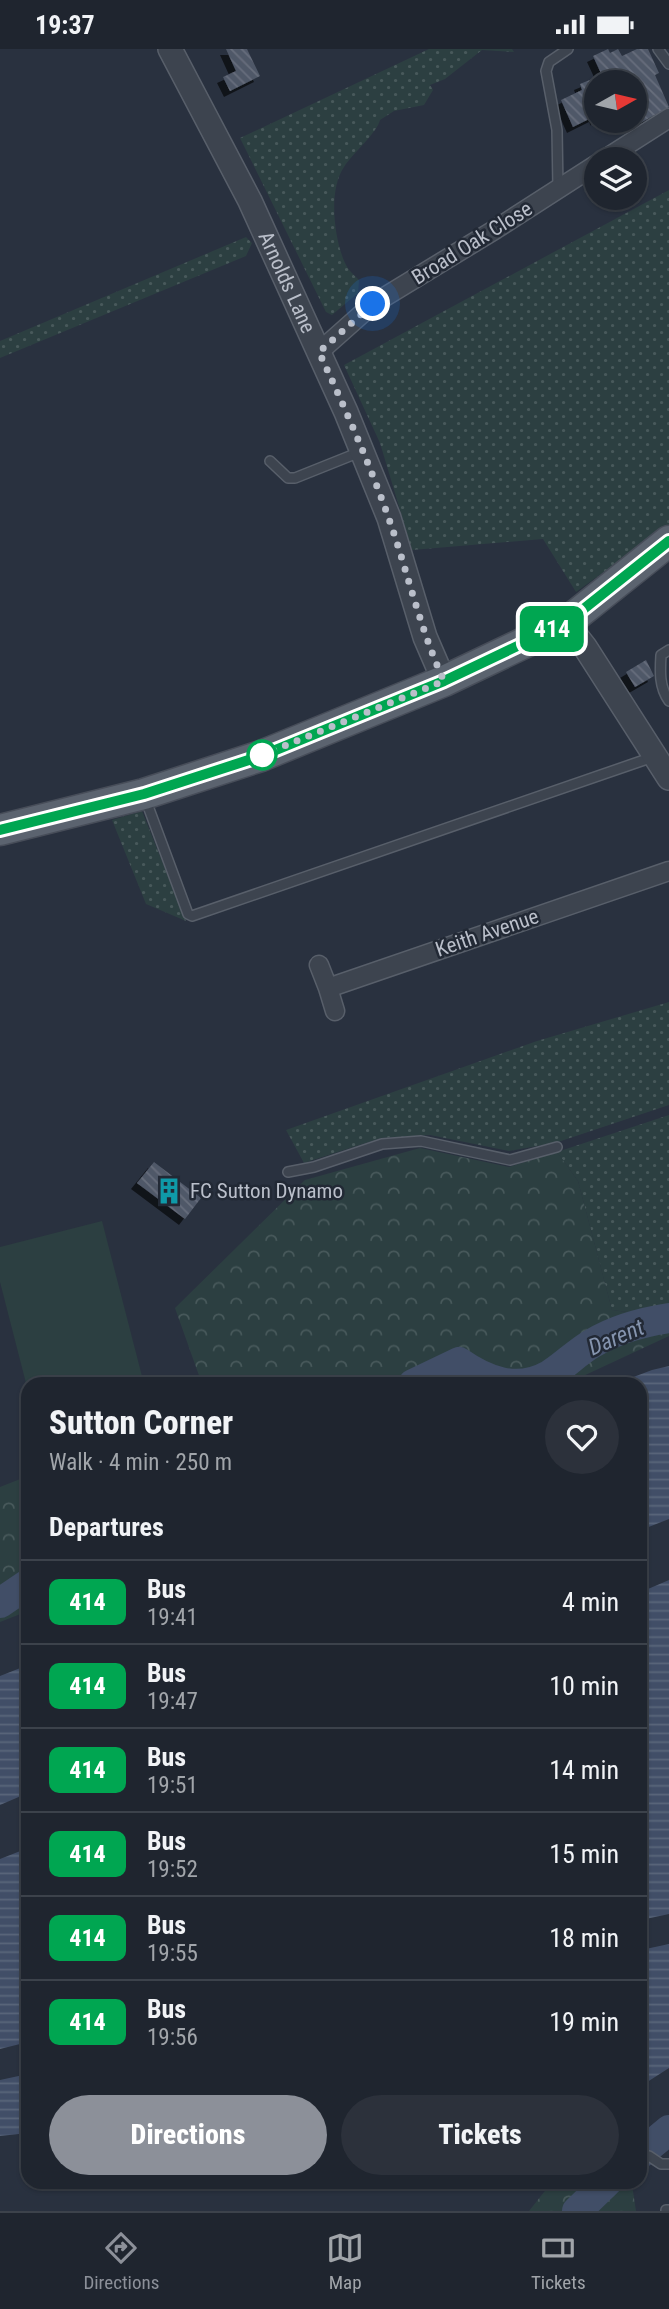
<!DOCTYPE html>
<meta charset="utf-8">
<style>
body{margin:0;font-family:"Roboto Condensed",sans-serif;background:#2c313b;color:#f1f3f6;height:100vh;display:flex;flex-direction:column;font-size:26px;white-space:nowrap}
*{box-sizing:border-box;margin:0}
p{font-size:23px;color:#a1a5aa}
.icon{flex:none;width:38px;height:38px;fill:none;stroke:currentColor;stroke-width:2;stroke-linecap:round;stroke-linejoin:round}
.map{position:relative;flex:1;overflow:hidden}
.side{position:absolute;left:21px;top:1328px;width:626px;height:812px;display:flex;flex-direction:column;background:#1f252f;border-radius:21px;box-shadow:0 2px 5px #0004,0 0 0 2px #3c424b}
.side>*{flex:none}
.badge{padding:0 14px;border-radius:10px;font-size:24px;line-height:46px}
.needle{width:46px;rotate:82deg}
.controls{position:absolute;left:584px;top:21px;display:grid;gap:14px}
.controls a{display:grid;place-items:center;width:63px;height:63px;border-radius:50%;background:#1f252f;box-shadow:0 2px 5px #0004,0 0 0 2px #3c424b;font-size:35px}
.you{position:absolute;width:35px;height:35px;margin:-18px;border:5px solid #fff;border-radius:50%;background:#1a73e8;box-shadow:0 0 0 10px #1a73e833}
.map>.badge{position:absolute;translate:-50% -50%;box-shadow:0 0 0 4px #fff}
h2{padding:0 28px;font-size:26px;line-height:63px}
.round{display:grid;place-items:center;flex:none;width:74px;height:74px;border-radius:37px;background:#2c313b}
.head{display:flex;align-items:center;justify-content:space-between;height:119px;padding:0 28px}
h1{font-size:33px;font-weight:800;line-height:52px}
.button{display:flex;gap:14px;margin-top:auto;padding:14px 28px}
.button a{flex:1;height:80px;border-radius:42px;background:#8c9099;color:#fff;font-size:28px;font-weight:800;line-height:80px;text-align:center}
.button a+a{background:#2c313b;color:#f1f3f6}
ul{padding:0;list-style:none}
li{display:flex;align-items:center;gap:21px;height:84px;padding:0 28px;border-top:2px solid #3c424b}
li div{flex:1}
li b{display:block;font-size:26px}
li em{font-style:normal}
li .badge{min-width:77px;font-weight:700;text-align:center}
.status{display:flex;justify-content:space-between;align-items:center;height:49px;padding:0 35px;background:#1f252f;direction:ltr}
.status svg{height:19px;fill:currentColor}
.dock{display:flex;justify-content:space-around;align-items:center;height:98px;border-top:2px solid #3c424b;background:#1f252f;font-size:19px;color:#a1a5aa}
.dock a{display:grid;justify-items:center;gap:4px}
.dock .selected{color:#8c9099}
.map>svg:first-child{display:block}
</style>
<div class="status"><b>19:37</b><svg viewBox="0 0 49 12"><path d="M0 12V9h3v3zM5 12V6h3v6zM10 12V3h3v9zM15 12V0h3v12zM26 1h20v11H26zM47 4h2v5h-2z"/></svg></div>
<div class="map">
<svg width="669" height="2162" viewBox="0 0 669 2162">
<defs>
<pattern id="green-dots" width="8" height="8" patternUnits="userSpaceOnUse" patternTransform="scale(1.75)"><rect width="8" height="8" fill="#2c3f41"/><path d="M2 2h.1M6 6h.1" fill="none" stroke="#48595b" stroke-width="1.8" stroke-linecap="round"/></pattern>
<pattern id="forest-crowns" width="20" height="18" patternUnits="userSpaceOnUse" patternTransform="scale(1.75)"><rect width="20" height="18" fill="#2c3f41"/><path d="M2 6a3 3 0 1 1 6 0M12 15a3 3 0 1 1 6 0" fill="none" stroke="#48595b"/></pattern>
<pattern id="water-rules" width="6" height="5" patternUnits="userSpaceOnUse" patternTransform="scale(1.75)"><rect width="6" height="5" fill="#414e67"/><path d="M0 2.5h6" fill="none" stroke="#5a667b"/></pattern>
<pattern id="building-back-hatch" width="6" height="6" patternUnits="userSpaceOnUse" patternTransform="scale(1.75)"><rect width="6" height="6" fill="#505868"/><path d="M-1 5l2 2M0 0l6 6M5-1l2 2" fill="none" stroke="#676e7c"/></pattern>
<filter id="shadow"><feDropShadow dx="-6" dy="6" stdDeviation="0" flood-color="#0009"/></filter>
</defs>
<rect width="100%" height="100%" fill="#29313f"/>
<path fill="url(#green-dots)" d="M429,0H512L514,3L482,1L445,30L430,36L433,41L424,56L394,62L380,71C377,84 353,104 344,118C328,141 334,190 345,214C348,221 354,226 359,231L358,244L332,266L326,263L240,89Z
M669,141V476L576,543L543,490L412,501L380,394L344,316Z
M246,188L252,194L246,207L0,309V292Z
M142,762L186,872L146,855L112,771Z
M669,953V1056L555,1094L509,1102L430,1086L381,1089L304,1114L286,1081L537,992Z
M669,1066V1264L659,1267L612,1261L578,1132L557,1103Z"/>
<path fill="url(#forest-crowns)" d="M420,1099L509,1118L557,1103L578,1132L612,1261L669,1269V1287L566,1335H202L175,1259L305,1131Z
M28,1427V1562L0,1573V1438Z
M552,2133H639L632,2136L636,2162H529Z"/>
<path fill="#2c3f41" d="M102,1172L144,1335H28V1342L0,1233V1198Z"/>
<path fill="url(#water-rules)" d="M669,1317V1470L641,1481L640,1335H615L652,1321Z
M669,1531V1865L641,1871V1543Z
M28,1616V1744L0,1756V1627Z
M28,1799V1993L0,2000V1810Z
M669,1895V2019L641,2037V1901Z
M28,2025V2084L0,2087V2031Z"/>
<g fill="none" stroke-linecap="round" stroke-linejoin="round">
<path stroke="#414e67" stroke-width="30" d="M413,1335L459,1313C486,1332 517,1344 549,1326C564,1317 577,1303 593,1294C616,1280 643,1273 669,1269
M0,1554L28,1535
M640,2105L669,2081
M577,2162L607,2133"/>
</g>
<path fill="url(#building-back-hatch)" filter="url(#shadow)" d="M226,0H247L260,27L230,42L223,28L236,22Z
M608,0L610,4L618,0L622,7L637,0H648L659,24L655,26L669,58L635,77V33H605L593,7Z
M597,28V71L595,67L573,78L561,51L582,41L580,35Z
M646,611L654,627L635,638L626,623Z
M154,1113L201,1149L185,1170L137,1134Z"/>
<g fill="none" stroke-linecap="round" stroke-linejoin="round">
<g stroke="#585f6a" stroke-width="12">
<path id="service" d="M658,0L669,15
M558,140L557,81L546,22L549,13L568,0
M270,412L288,429H295L360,403
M669,601L661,606C660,622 659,638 669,652
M145,749L188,865L192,867L653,708
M288,1123L314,1118L382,1095L421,1092L510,1111L557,1098
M649,2107L661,2115H669
M666,2161H669"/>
</g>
<g stroke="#585f6a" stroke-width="21">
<path id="minor" d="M605,110L669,69
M319,303L373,255L496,180L597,115
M319,916L328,939
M335,962L328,939L669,822"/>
</g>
<g stroke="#585f6a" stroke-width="26">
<g id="tertiary">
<path id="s1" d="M170,0L250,152L346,363L389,469L425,588L444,632"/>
<path d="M566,574L585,598L669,729"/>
</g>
</g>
<g stroke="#474d59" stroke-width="33">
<path id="primary" d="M0,781L144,745L261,707L444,632L566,574L669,492"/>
</g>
<use href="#service" stroke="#3d444f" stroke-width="9"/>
<use href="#minor" stroke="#3d444f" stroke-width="18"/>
<use href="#tertiary" stroke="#3d444f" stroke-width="23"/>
<use href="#primary" stroke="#5b636f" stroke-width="30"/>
</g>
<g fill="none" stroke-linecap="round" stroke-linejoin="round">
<g stroke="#fff" stroke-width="16">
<path id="line" d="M0,781L144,745L261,707L444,632L566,574L669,492"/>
</g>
<use href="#line" stroke="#00a651" stroke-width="10"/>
<path stroke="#babfca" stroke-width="7" stroke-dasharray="0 12.6" d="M262,706L444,632C420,580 408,524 389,470C369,413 344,357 319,303L373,255"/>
</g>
<defs>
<g id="building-bare" transform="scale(2.1)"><path d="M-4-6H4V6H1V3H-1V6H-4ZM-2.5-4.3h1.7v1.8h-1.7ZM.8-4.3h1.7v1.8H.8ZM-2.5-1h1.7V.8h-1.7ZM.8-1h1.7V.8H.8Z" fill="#0f9aa8" stroke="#222935" stroke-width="2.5" paint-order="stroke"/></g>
</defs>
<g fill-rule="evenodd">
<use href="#building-bare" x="169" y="1142"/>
</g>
<circle fill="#fff" stroke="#00a651" stroke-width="3.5" cx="262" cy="706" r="14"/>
<g text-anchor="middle" stroke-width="5" stroke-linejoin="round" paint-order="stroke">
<g font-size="21" fill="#babfca" stroke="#222935">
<text transform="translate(472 194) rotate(-32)" y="7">Broad Oak Close</text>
<text dy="7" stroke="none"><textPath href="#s1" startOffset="261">Arnolds Lane</textPath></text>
<text transform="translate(487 884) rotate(-19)" y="7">Keith Avenue</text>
</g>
<g font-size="21" fill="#babfca" stroke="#222935" text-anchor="start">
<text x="190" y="1149">FC Sutton Dynamo</text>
</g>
<g font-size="23" font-style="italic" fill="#8594ae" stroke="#222935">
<text transform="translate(616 1288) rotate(-23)" y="8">Darent</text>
</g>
</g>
</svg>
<div class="controls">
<a><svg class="needle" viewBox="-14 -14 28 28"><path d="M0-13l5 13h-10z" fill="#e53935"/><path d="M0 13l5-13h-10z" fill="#a1a5aa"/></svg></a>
<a><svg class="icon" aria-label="layers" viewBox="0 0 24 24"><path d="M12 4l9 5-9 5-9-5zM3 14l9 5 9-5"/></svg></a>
</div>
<div class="you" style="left:373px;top:255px"></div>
<b class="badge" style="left:552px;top:580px;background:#00a651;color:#fff">414</b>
<section class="side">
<div class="head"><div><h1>Sutton Corner</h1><p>Walk · 4 min · 250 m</p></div><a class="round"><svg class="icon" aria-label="heart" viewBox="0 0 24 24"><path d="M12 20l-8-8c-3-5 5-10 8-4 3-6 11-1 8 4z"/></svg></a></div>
<h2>Departures</h2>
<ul>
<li><span class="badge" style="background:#00a651;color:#fff">414</span><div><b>Bus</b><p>19:41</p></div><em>4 min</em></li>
<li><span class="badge" style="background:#00a651;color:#fff">414</span><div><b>Bus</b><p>19:47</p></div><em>10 min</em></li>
<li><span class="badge" style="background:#00a651;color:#fff">414</span><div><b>Bus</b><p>19:51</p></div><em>14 min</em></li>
<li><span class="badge" style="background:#00a651;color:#fff">414</span><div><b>Bus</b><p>19:52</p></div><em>15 min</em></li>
<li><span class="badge" style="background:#00a651;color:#fff">414</span><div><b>Bus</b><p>19:55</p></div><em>18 min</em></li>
<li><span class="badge" style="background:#00a651;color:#fff">414</span><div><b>Bus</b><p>19:56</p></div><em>19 min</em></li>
</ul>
<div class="button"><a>Directions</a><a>Tickets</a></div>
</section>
</div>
<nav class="dock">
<a class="selected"><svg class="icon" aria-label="directions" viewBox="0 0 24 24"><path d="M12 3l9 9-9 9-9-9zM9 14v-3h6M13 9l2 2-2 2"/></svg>Directions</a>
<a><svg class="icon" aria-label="map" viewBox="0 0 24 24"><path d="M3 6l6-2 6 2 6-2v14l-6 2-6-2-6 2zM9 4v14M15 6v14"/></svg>Map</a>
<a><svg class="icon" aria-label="tickets" viewBox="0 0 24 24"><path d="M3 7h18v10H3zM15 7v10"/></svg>Tickets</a>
</nav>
